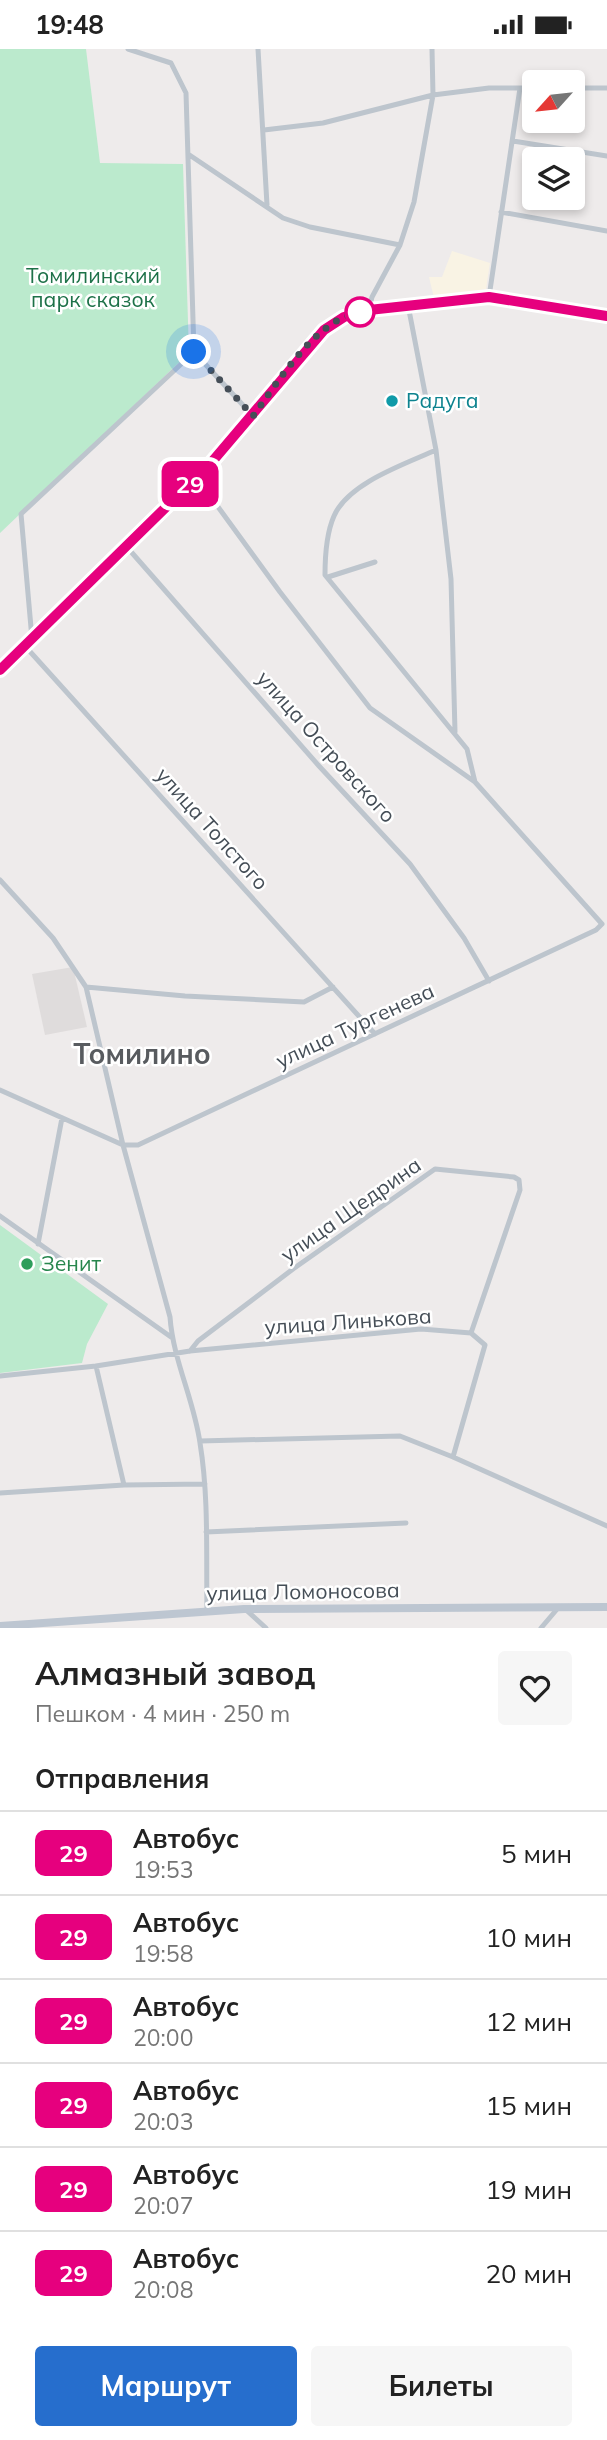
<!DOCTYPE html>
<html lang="ru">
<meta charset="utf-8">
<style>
body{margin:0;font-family:Mulish,sans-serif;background:#f6f6f6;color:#222;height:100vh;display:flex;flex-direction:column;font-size:26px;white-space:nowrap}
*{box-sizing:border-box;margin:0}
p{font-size:23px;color:#767676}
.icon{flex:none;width:38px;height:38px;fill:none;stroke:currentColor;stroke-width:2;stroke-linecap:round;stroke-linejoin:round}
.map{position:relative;height:1579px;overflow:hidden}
.sheet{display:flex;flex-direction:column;background:#fff;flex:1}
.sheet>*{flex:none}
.badge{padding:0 14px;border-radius:10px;font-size:24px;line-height:46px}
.needle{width:46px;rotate:243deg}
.buttons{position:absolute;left:522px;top:21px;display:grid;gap:14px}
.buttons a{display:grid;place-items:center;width:63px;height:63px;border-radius:7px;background:#fff;box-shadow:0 4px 10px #0003;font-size:35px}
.you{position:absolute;width:35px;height:35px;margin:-18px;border:5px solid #fff;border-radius:50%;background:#1a73e8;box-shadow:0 0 0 10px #1a73e833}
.map>.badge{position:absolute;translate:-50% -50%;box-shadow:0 0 0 4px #fff}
h2{padding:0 35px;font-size:26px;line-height:63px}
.round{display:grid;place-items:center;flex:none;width:74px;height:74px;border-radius:7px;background:#f6f6f6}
.summary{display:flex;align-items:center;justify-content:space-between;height:119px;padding:0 35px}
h1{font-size:33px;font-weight:700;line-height:52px}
.button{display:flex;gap:14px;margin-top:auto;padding:14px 35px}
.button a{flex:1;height:80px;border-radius:7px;background:#266ecd;color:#fff;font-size:28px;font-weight:700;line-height:80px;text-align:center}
.button a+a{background:#f6f6f6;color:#222}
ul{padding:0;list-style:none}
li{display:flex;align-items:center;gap:21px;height:84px;padding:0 35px;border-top:2px solid #e0e0e0}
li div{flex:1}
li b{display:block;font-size:26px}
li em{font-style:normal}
li .badge{min-width:77px;font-weight:700;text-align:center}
.status{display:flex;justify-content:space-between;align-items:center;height:49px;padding:0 35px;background:#fff;direction:ltr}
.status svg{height:19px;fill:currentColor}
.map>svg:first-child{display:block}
</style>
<div class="status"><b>19:48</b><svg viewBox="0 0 49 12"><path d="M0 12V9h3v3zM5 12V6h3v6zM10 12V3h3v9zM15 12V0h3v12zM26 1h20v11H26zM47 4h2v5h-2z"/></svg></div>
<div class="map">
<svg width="607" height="1579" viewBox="0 0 607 1579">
<rect width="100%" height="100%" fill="#eeebeb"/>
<path fill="#f9f3e4" d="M452,202L490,214L486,240L434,249L429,228H442Z"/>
<path fill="#dfdcdc" d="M73,918L87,978L45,986L32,925Z"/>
<path fill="#bbeacd" d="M0,0H86L100,114L183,115L189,304L0,484Z
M0,1176L108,1255L87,1295L82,1314L0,1324Z"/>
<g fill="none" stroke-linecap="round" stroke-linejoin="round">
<path stroke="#bdc5cd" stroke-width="5" d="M258,0L267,156
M572,39H607
M264,81L323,74L433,46L489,39H534
M513,92L607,107
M188,105L283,169L310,178L400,196
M501,163L607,182
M489,248L520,39
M408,256L436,401L451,530L455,683
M369,261L372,248L400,196L414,153L433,46L432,0
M194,303L253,367
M197,429L280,543L370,659L475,733
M126,497L319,717L410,815L464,889L489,932
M328,528L375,513
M32,590L21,465L194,303L186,44L171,14L128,0
M25,597L375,985
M0,831L53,889L86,938L123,1096L170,1268C173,1311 194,1351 200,1394C209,1449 206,1506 207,1561
M86,938L185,947L304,953L333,938
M0,1041L123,1096H138L596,881L602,875L475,733L467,700L325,526C325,506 326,485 334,467C348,434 405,415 436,401
M0,1167L171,1288
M38,1195L62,1069
M190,1302L198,1292L293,1220L435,1120L514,1128L519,1131L520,1141L471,1284
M96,1317L124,1436
M0,1327L96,1317L190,1302L421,1280L471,1284L485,1296L453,1408
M200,1392L400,1387L453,1408L607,1477
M0,1444L124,1436L205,1435
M206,1483L406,1474
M245,1560L266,1579
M541,1579L558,1559"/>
<path stroke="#bdc6d1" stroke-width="8" d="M0,621L211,414L253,367L315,289L344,268L369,261L489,248L607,267
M0,1577L244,1560L607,1558"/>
</g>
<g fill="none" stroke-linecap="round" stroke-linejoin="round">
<g stroke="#fff" stroke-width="16">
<path id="line" d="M0,621L211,414L324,281L344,268L369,261L489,248L607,267"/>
</g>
<use href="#line" stroke="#e6007e" stroke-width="10"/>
<path stroke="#454e57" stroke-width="7" stroke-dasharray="0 12.6" d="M194,303L253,367C279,332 315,271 360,263"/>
</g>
<circle fill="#fff" stroke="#e6007e" stroke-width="3.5" cx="360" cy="263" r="14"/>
<circle fill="#0f9aa8" stroke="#fff" stroke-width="2.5" cx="392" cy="352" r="7"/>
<circle fill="#2e9e5b" stroke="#fff" stroke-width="2.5" cx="27" cy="1215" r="7"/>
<g text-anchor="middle" stroke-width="5" stroke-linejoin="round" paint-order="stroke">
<g font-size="21" fill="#1d7148" stroke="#fff">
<text x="93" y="234">Томилинский<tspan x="93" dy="24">парк сказок</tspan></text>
</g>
<g font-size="21" fill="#0d838f" stroke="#fff" text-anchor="start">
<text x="406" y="359">Радуга</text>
</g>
<g font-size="21" fill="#454e57" stroke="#fff">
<text transform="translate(326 698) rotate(48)" y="7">улица Островского</text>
<text transform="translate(212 780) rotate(48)" y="7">улица Толстого</text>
<text transform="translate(355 977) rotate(-25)" y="7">улица Тургенева</text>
<text transform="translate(351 1161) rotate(-35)" y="7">улица Щедрина</text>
<text transform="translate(348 1273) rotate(-4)" y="7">улица Линькова</text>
<text transform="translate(303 1543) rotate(-1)" y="7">улица Ломоносова</text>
</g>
<g font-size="21" fill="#27864d" stroke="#fff" text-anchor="start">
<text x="41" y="1222">Зенит</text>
</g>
<g font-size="28" font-weight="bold" fill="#585b5f" stroke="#fff">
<text x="142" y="1015">Томилино</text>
</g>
</g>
</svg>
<div class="buttons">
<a><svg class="needle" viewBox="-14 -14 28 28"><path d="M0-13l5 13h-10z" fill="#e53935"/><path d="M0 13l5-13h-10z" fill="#767676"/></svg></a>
<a><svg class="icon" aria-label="layers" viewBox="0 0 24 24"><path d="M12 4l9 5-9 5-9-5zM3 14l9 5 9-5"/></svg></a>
</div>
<div class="you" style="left:194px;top:303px"></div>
<b class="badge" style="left:190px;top:435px;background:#e6007e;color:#fff">29</b>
</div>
<section class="sheet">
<div class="summary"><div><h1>Алмазный завод</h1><p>Пешком · 4 мин · 250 m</p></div><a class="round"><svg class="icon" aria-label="heart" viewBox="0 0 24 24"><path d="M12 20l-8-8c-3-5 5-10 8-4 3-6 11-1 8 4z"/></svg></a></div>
<h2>Отправления</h2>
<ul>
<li><span class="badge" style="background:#e6007e;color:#fff">29</span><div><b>Автобус</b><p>19:53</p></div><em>5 мин</em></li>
<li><span class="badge" style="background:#e6007e;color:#fff">29</span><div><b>Автобус</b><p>19:58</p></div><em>10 мин</em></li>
<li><span class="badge" style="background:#e6007e;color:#fff">29</span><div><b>Автобус</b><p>20:00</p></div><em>12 мин</em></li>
<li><span class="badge" style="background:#e6007e;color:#fff">29</span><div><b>Автобус</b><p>20:03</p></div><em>15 мин</em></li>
<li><span class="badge" style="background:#e6007e;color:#fff">29</span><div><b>Автобус</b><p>20:07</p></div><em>19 мин</em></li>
<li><span class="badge" style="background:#e6007e;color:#fff">29</span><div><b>Автобус</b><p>20:08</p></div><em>20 мин</em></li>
</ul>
<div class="button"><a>Маршрут</a><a>Билеты</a></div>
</section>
